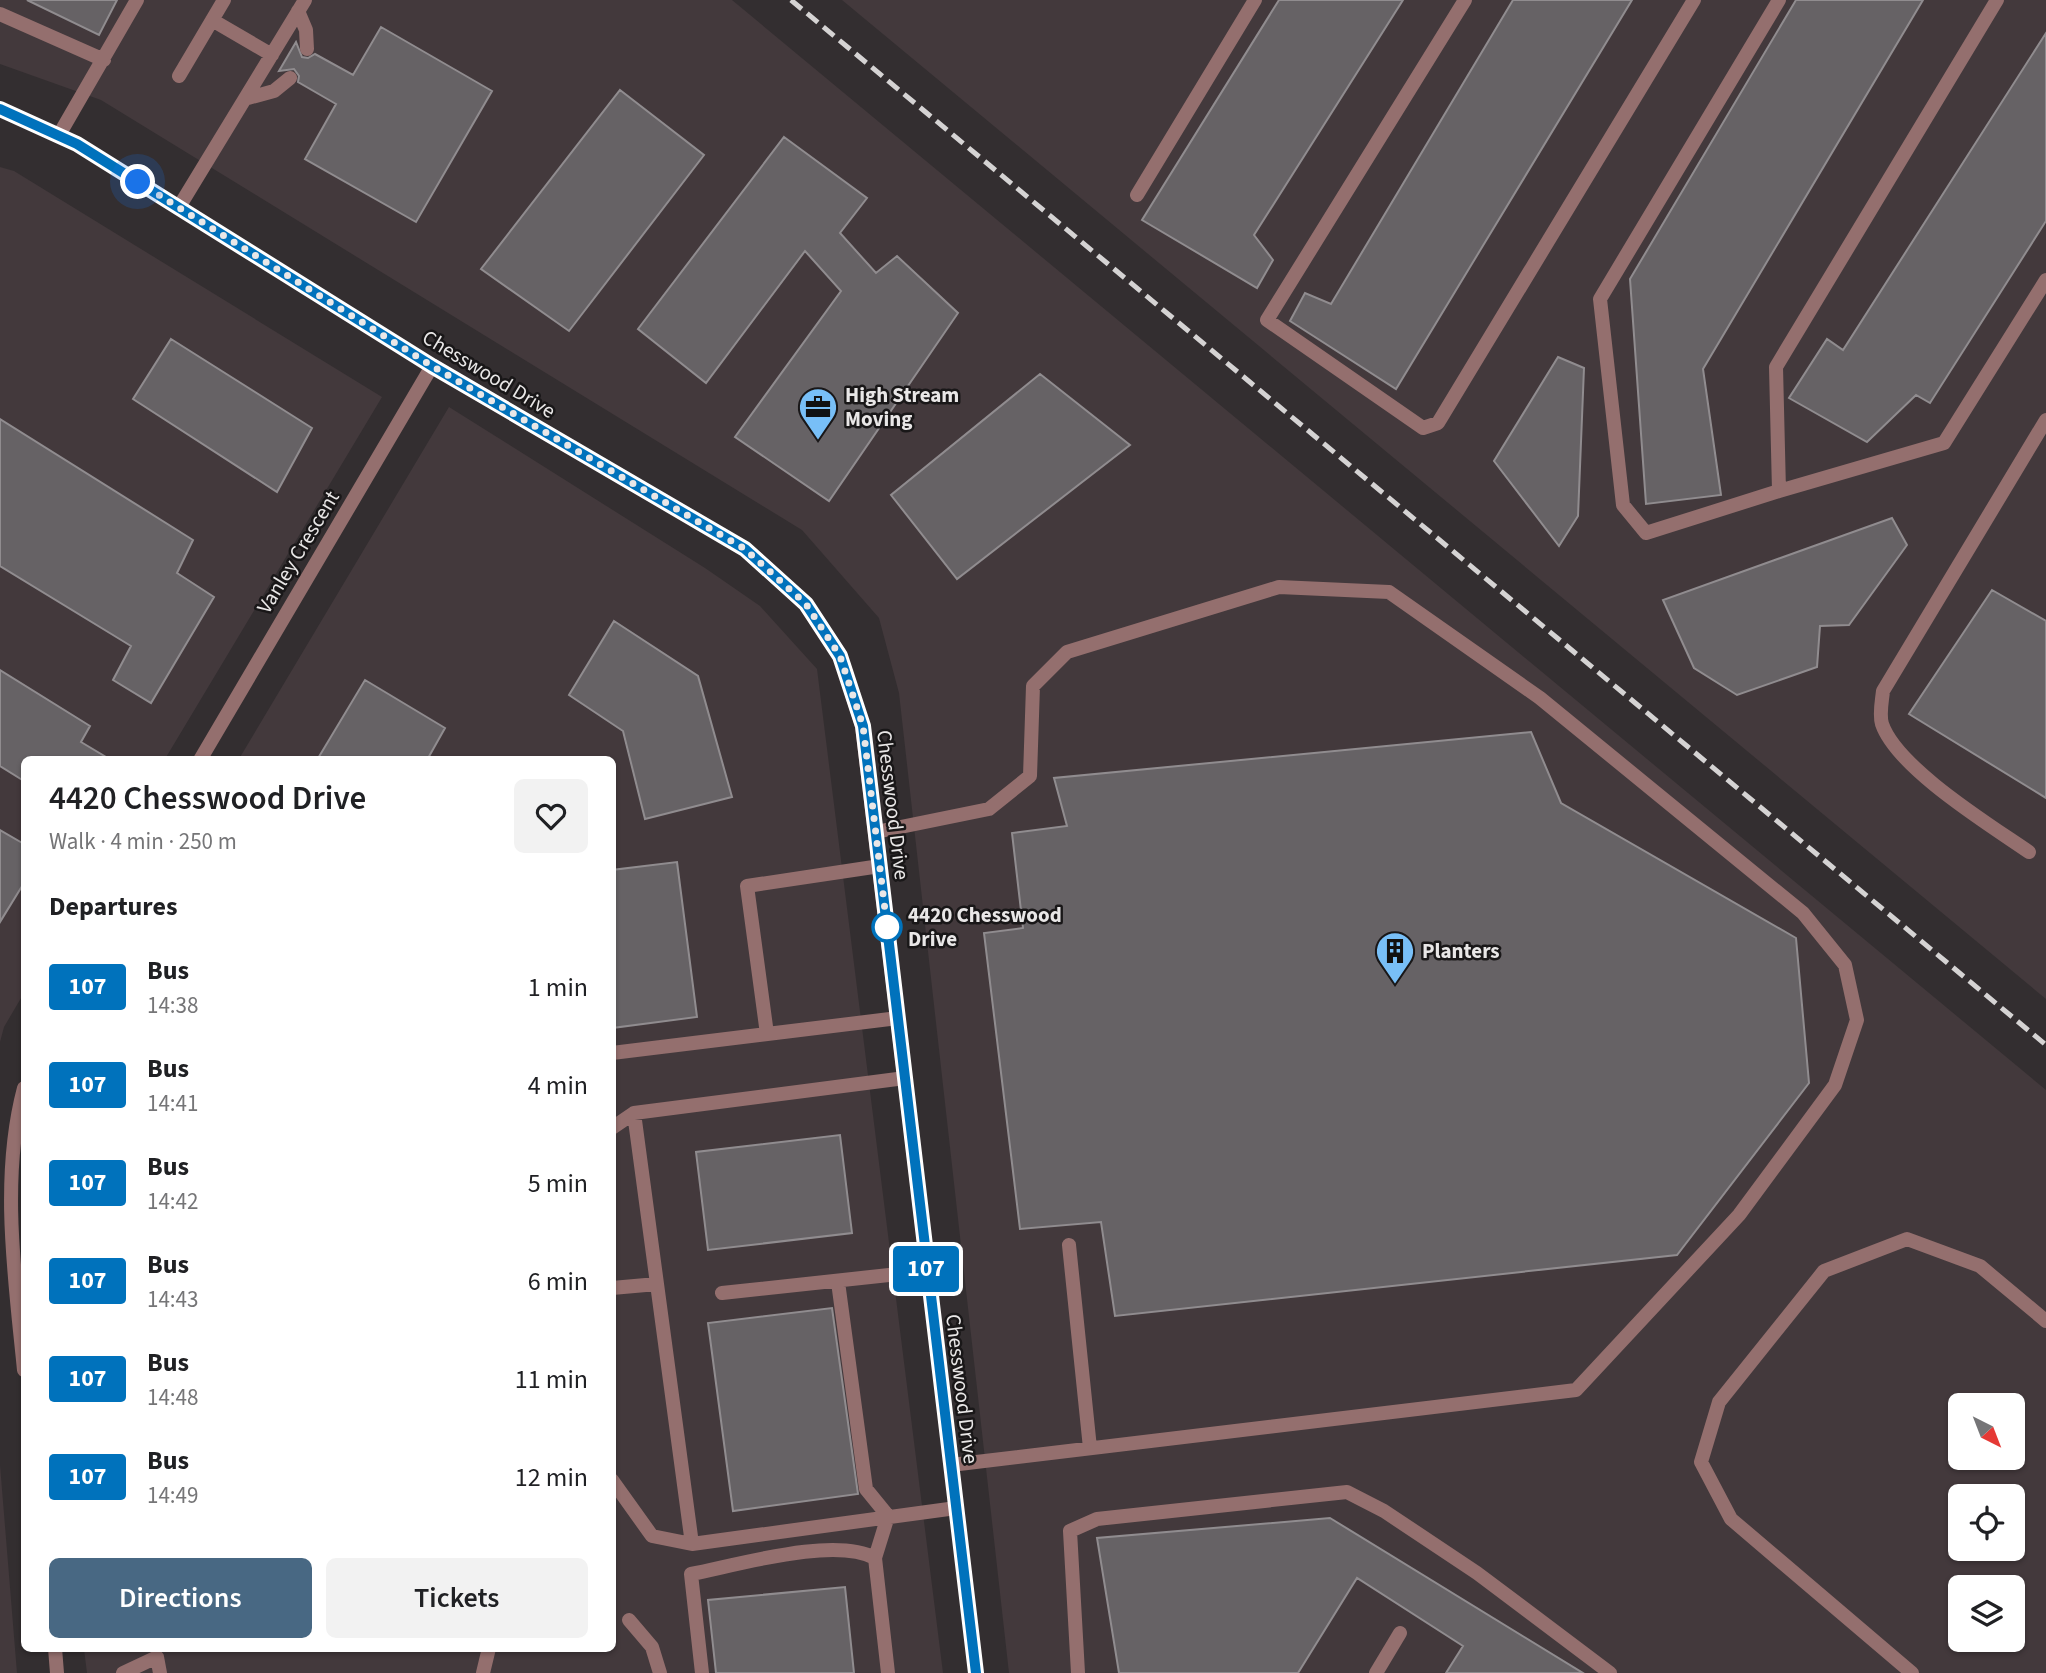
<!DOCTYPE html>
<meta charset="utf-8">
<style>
body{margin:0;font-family:"Source Sans 3",sans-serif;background:#f2f2f2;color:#202124;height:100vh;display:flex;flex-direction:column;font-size:26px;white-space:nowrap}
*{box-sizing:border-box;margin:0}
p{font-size:23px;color:#757577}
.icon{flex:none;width:38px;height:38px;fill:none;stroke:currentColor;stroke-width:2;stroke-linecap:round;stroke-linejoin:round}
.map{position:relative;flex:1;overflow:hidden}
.panel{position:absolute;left:21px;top:756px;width:595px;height:896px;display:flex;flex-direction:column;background:#fff;border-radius:10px;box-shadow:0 2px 5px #0004}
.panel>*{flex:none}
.badge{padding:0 14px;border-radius:5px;font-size:24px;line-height:46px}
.needle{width:46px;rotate:138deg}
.buttons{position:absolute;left:1948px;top:1393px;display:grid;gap:14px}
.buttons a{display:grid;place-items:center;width:77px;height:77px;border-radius:10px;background:#fff;box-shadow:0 2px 5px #0004;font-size:35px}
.you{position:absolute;width:35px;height:35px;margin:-18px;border:5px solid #fff;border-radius:50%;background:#1a73e8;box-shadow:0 0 0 10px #1a73e833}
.map>.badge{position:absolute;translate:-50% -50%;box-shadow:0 0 0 4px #fff}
h2{padding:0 28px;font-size:26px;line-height:63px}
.round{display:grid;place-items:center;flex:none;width:74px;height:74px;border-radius:10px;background:#f2f2f2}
.summary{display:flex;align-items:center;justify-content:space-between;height:119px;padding:0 28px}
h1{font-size:33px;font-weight:600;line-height:52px}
.button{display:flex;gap:14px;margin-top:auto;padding:14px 28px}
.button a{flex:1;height:80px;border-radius:10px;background:#486883;color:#fff;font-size:28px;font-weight:600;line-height:80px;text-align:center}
.button a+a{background:#f2f2f2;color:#202124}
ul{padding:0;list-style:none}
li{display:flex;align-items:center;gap:21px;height:98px;padding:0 28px}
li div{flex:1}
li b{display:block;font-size:26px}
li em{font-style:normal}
li .badge{min-width:77px;font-weight:700;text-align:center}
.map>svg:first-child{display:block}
</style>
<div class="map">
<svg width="2046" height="1673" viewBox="0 0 2046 1673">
<rect width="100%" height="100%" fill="#332e30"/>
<path fill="#43393c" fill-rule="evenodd" d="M0,0H732L2046,1090V1673H1009L899,693L879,618L802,530L101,100L0,64ZM1960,1405H2012V1458H1960ZM1960,1496H2012V1549H1960ZM1960,1587H2012V1640H1960Z
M842,0H2046V999Z
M0,167L14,171L382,397L165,759L24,760V993L4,1027L0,1042Z
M449,407L705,568L760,606L817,669L943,1673H87L84,1649L612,1648V760L239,759Z
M0,1465L17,1673H0Z"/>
<path fill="#666265" stroke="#908c8f" stroke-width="2" d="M27,0H117L99,35Z
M1279,0H1403L1254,235L1273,260L1257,288L1142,220Z
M1513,0H1632L1396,389L1290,321L1305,293L1331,304Z
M1796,0H1923L1703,369L1721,495L1646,504L1630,279Z
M381,27L492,91L416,222L305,159L336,104L298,82L299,76L294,69L279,71L296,42L302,57L308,58L315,54L353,75Z
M2046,33V221L1930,403L1916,395L1867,442L1789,398L1827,339L1843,350Z
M620,90L704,155L569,331L481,269Z
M784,137L867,198L840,233L876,273L897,256L958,313L829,501L735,437L841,291L805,251L706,383L638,329Z
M171,339L312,428L277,492L133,399Z
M1558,357L1584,368L1578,516L1559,546L1494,461Z
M1040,374L1130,445L957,579L891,495Z
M0,419L193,540L177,573L214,597L151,703L113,680L131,646L0,566Z
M1892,518L1907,545L1849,625L1820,626L1817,667L1737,695L1694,668L1663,600Z
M1992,590L2046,621V798L1909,714Z
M614,621L698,676L732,797L645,819L623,731L569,695Z
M0,670L90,726L81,742L111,760H24V781L0,766Z
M365,680L445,728L427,760H317Z
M1531,732L1561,803L1796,938L1809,1083L1677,1255L1115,1316L1101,1222L1020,1229L984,933L1023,928L1012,833L1067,826L1054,778Z
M0,830L24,844V883L0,922Z
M677,862L697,1017L612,1028V870Z
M840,1135L852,1233L708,1250L696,1152Z
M832,1308L858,1494L733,1511L708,1323Z
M1330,1518L1583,1673H1446L1463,1646L1357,1578L1298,1673H1119L1097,1538Z
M845,1587L854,1673H716L708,1600Z"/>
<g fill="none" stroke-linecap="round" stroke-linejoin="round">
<path stroke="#946f6e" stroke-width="14" d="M1465,0L1267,320L1423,428L1438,423L1694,0
M1779,0L1600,299L1623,505L1646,533L1779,491
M1997,0L1776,367L1779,491L1944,443L2046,280
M298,11L306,30L307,49
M0,14L104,60
M212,20L272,55
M179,76L224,0
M248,98L274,91L290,78
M59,135L137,0
M1137,195L1255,0
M179,207L305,0
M876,832L989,809L1030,776L1033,686L1067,652L1279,587L1389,592L1540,698L1803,913L1845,965L1857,1020L1835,1085L1739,1215L1576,1390L951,1465
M2029,852C1990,825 1897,768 1882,724C1879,714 1882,701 1883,691L2046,420
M767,1034L747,886L880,866
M612,1053L898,1018
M905,1078L634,1113L692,1544L956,1508
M612,1128L634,1113
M1069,1245L1090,1448
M838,1282L866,1489L888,1516L875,1558L888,1673
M612,1288L657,1284
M722,1293L926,1271
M612,1480L652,1536L692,1544
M629,1620L652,1647L660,1673
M123,1673L157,1657L160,1673
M483,1673L489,1648
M702,1673L691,1574C738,1565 834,1536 875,1558
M1078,1673L1070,1531L1097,1519L1347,1492L1384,1511L1477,1573L1610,1673
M1376,1673L1400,1633
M1912,1673L1731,1519L1701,1462L1719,1402L1824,1271L1907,1239L1980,1266L2046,1321"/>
<path stroke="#946f6e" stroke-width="14" d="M0,109L77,144L432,366L745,549L806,604L840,656L862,726L976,1673
M200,760L432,366
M24,1088C0,1178 15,1278 24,1370
M55,1648L57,1673"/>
<path stroke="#d5d3d3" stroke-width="5" stroke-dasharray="14 7" stroke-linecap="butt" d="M791,0L2046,1045"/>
</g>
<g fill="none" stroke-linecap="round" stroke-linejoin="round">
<g stroke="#fff" stroke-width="16">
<path id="line" d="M0,109L77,144L432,366L745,549L806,604L840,656L863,726L976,1673"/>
</g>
<use href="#line" stroke="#0072bc" stroke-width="10"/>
<path stroke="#e9e7e7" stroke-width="7" stroke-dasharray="0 12.6" d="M138,182L432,366L745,549L806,604L840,656L863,726L887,927"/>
</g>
<defs>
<g id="office-pin" transform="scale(2.0125)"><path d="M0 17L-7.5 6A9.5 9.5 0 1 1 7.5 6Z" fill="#78bff7" stroke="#191718"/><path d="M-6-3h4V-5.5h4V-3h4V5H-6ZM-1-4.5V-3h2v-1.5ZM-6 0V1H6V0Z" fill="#111"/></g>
<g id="building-pin" transform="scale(2.0125)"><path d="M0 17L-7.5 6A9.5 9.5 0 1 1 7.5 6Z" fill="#78bff7" stroke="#191718"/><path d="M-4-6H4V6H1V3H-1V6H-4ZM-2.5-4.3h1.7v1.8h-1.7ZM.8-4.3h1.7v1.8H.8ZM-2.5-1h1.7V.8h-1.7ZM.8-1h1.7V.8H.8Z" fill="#111"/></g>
</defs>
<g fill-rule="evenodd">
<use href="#office-pin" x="818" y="407"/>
<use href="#building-pin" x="1395" y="951"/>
</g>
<circle fill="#fff" stroke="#0072bc" stroke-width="3.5" cx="887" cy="927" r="14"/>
<g text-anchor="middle" stroke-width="5" stroke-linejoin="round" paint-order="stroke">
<g font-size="21" fill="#e9e7e7" stroke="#191718">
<text transform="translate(489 374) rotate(31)" y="7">Chesswood Drive</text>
<text transform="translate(298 552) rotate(-59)" y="7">Vanley Crescent</text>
<text transform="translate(893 805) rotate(83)" y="7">Chesswood Drive</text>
<text transform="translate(962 1389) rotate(83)" y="7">Chesswood Drive</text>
</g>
<g font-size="21" font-weight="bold" fill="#e9e7e7" stroke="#191718" text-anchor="start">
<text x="845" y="402">High Stream<tspan x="845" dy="24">Moving</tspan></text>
<text x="1422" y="958">Planters</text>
</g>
<g font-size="21" font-weight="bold" fill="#e9e7e7" stroke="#191718" text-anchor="start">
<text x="908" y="922">4420 Chesswood<tspan x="908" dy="24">Drive</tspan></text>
</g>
</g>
</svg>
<div class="buttons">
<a><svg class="needle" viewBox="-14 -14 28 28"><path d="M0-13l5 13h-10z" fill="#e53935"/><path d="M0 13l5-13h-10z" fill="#757577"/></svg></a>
<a><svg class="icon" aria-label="locate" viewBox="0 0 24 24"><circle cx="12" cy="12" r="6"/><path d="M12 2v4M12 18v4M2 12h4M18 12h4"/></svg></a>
<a><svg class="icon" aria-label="layers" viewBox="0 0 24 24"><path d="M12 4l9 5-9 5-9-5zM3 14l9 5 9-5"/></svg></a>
</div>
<div class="you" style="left:138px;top:182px"></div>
<b class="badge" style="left:926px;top:1269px;background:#0072bc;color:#fff">107</b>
<section class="panel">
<div class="summary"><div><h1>4420 Chesswood Drive</h1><p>Walk · 4 min · 250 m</p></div><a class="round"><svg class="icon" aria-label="heart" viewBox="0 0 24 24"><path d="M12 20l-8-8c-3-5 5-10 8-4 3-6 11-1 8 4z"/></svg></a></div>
<h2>Departures</h2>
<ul>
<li><span class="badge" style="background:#0072bc;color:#fff">107</span><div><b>Bus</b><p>14:38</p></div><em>1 min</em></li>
<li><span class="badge" style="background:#0072bc;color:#fff">107</span><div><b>Bus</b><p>14:41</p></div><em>4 min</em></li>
<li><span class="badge" style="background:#0072bc;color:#fff">107</span><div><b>Bus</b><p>14:42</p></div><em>5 min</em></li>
<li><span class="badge" style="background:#0072bc;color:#fff">107</span><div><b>Bus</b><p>14:43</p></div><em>6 min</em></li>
<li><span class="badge" style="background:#0072bc;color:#fff">107</span><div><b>Bus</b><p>14:48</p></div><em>11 min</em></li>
<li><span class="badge" style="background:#0072bc;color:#fff">107</span><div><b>Bus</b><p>14:49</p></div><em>12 min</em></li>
</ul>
<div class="button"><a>Directions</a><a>Tickets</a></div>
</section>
</div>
